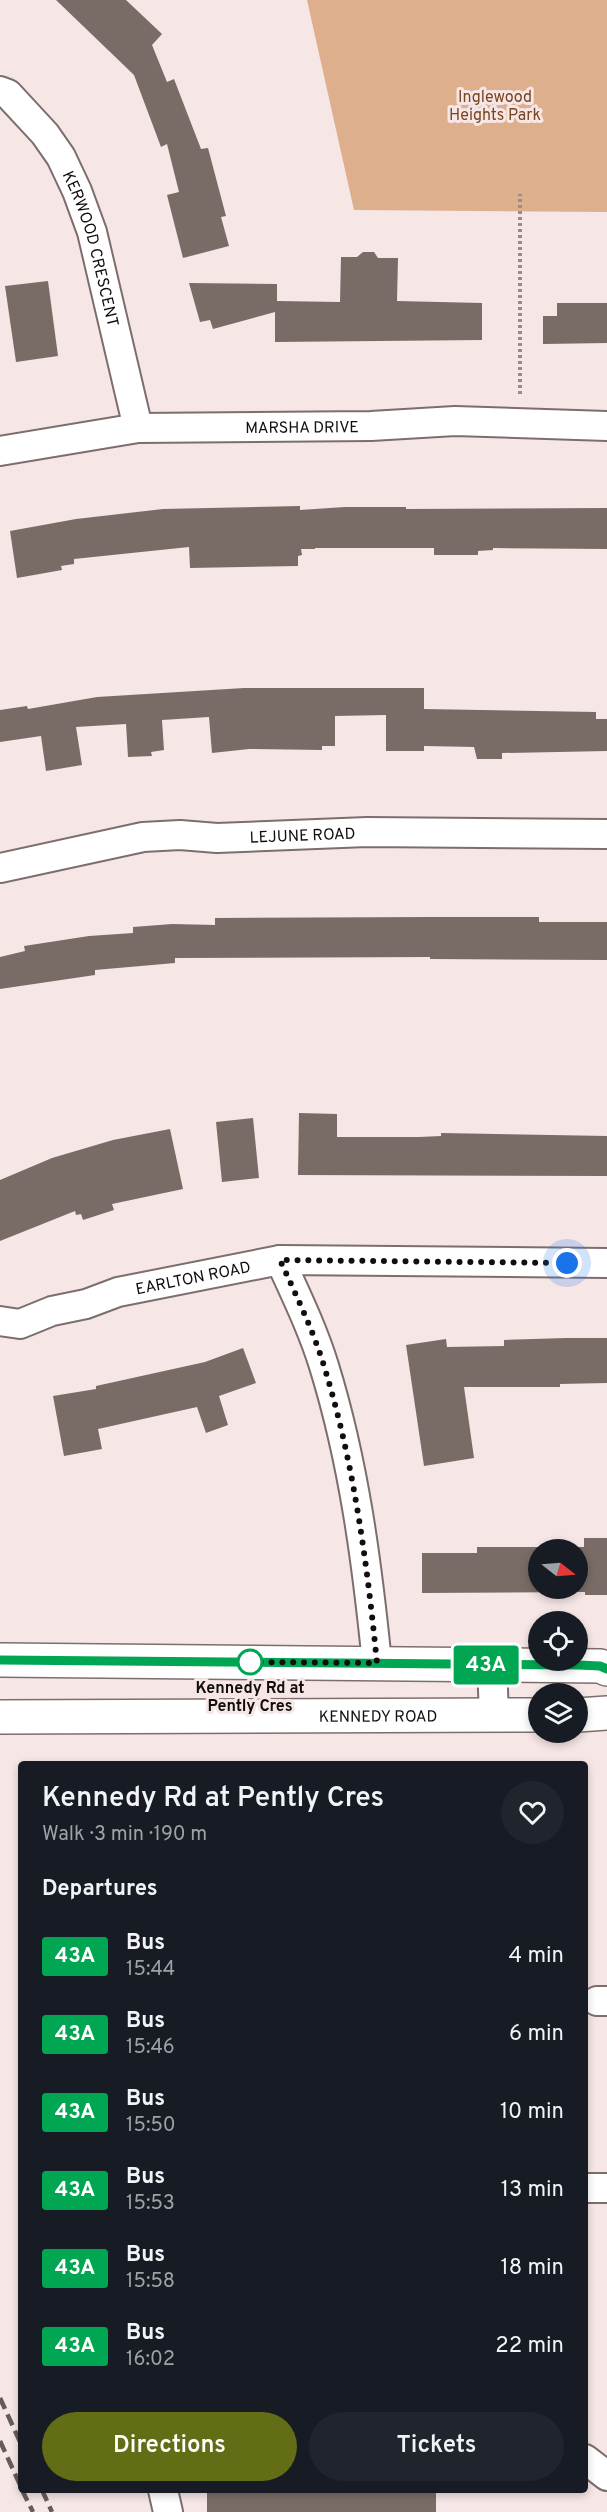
<!DOCTYPE html>
<meta charset="utf-8">
<style>
body{margin:0;font-family:Overpass,sans-serif;background:#20242c;color:#f1f3f6;height:100vh;display:flex;flex-direction:column;font-size:22px;white-space:nowrap}
*{box-sizing:border-box;margin:0}
p{font-size:20px;color:#9ea1a6}
.icon{flex:none;width:33px;height:33px;fill:none;stroke:currentColor;stroke-width:2;stroke-linecap:round;stroke-linejoin:round}
.map{position:relative;flex:1;overflow:hidden}
.drawer{position:absolute;left:18px;top:1761px;width:570px;height:732px;display:flex;flex-direction:column;background:#171b24;border-radius:6px;box-shadow:0 3px 9px #0003}
.drawer>*{flex:none}
.badge{padding:0 12px;border-radius:4px;font-size:21px;line-height:39px}
.needle{width:39px;rotate:107deg}
.controls{position:absolute;left:528px;top:1539px;display:grid;gap:12px}
.controls a{display:grid;place-items:center;width:60px;height:60px;border-radius:50%;background:#171b24;box-shadow:0 3px 9px #0003;font-size:30px}
.you{position:absolute;width:30px;height:30px;margin:-15px;border:4px solid #fff;border-radius:50%;background:#1a73e8;box-shadow:0 0 0 9px #1a73e833}
.map>.badge{position:absolute;translate:-50% -50%;box-shadow:0 0 0 3px #fff}
h2{padding:0 24px;font-size:22px;line-height:54px}
.round{display:grid;place-items:center;flex:none;width:63px;height:63px;border-radius:32px;background:#20242c}
.headline{display:flex;align-items:center;justify-content:space-between;height:102px;padding:0 24px}
h1{font-size:28px;font-weight:600;line-height:45px}
.action{display:flex;gap:12px;margin-top:auto;padding:12px 24px}
.action a{flex:1;height:69px;border-radius:36px;background:#636d15;color:#fff;font-size:24px;font-weight:600;line-height:69px;text-align:center}
.action a+a{background:#20242c;color:#f1f3f6}
ul{padding:0;list-style:none}
li{display:flex;align-items:center;gap:18px;height:78px;padding:0 24px}
li div{flex:1}
li b{display:block;font-size:22px}
li em{font-style:normal}
li .badge{min-width:66px;font-weight:700;text-align:center}
.map>svg:first-child{display:block}
</style>
<div class="map">
<svg width="607" height="2512" viewBox="0 0 607 2512">
<rect width="100%" height="100%" fill="#f6e6e6"/>
<path fill="#deaf8d" d="M307,0H607V212L354,210Z"/>
<path fill="#796c67" fill-rule="evenodd" d="M56,0H126L162,34L152,45L167,82L174,79L201,149L208,148L226,216L221,217L229,246L183,258L167,195L179,192L167,144L161,147L134,75Z
M363,252H374L378,258H398L397,301L482,303V340L275,342V312L213,329L210,320L200,322L189,283L277,284V301L340,302L341,257H357Z
M48,281L58,356L16,362L5,286Z
M557,303H607V343L543,344V316H557Z
M300,506V510L345,507H406V509L607,508V549L493,548V550L478,551V555H434V548H315V549H301L302,555L298,556V566L190,568L189,547L74,559V564L61,566L62,570L17,578L10,531L76,519L163,509Z
M244,688H424V709L596,712V719H607V751L502,753V759H477L474,747L424,746V751H386V715L335,716V746H322V750L249,749L212,753L209,717L162,720L164,750L151,752L152,756L128,757L126,724L76,727L82,765L46,771L41,736L0,742V710L27,706L28,709L97,697Z
M431,917H539V922H607V960L430,959V957L175,958V963L95,970V975L0,989V957L25,951L24,946L89,936L133,933V927L172,924L215,925V918Z
M299,1113L337,1114V1137H419L441,1136V1133L607,1136V1176L298,1175Z
M253,1118L259,1178L222,1182L216,1122Z
M170,1129L183,1189L112,1204L114,1210L83,1220L81,1214L76,1215L75,1211L0,1241V1180L52,1158L113,1140Z
M566,1338H607V1383L560,1384V1387H464L474,1458L424,1466L406,1345L446,1339L447,1347L504,1346V1340Z
M243,1348L256,1383L219,1396L228,1425L206,1433L197,1407L98,1429L102,1449L64,1456L53,1396L96,1389V1386L205,1362Z
M584,1538H607V1595H585V1592L422,1593V1553H477V1547H584ZM538,1550H578V1588H538Z
M207,2490H436V2512H207Z"/>
<g fill="none" stroke-linecap="round" stroke-linejoin="round">
<g stroke="#7d6e6e" stroke-width="32">
<g id="minor">
<path id="s1" d="M0,91L8,94L45,134L61,157L77,191L92,232L138,428"/>
<path id="s2" d="M0,451L138,428L371,426L455,421L607,426"/>
<path id="s3" d="M0,868L143,837L180,835L217,838L367,832L607,834"/>
<path d="M280,1260C296,1295 313,1330 324,1366C354,1463 367,1563 377,1663"/>
<path id="s4" d="M0,1321L20,1324L52,1311L86,1304L118,1292L280,1260L607,1263"/>
<path d="M492,1665L494,1715"/>
<path d="M597,2001H607"/>
<path d="M585,2188H607"/>
<path d="M585,2459L607,2476"/>
<path d="M163,2490L168,2512"/>
</g>
</g>
<g stroke="#7d6e6e" stroke-width="36">
<g id="major">
<path d="M0,1660L600,1666L607,1669"/>
<path d="M578,1715L607,1713"/>
<path id="s5" d="M0,1717L538,1715"/>
</g>
</g>
<path stroke="#988d8d" stroke-width="4" stroke-dasharray="3 3" stroke-linecap="butt" d="M520,394V194"/>
<use href="#minor" stroke="#fff" stroke-width="28"/>
<use href="#major" stroke="#fff" stroke-width="33"/>
<path stroke="#645b5b" stroke-width="4.5" stroke-dasharray="12 6" stroke-linecap="butt" d="M0,2398L21,2444
M0,2441L21,2487
M22,2490L33,2512
M42,2490L52,2512"/>
</g>
<g fill="none" stroke-linecap="round" stroke-linejoin="round">
<g stroke="#fff" stroke-width="14">
<path id="line" d="M0,1660L578,1665L600,1666L607,1669"/>
</g>
<use href="#line" stroke="#00a651" stroke-width="9"/>
<path stroke="#130e0e" stroke-width="6" stroke-dasharray="0 10.8" d="M250,1662L377,1663C367,1563 354,1463 324,1366C313,1330 296,1295 280,1260L567,1263"/>
</g>
<circle fill="#fff" stroke="#00a651" stroke-width="3" cx="250" cy="1662" r="12"/>
<g text-anchor="middle" stroke-width="6" stroke-linejoin="round" paint-order="stroke">
<g font-size="16" fill="#77461e" stroke="#f6e6e6">
<text x="495" y="102">Inglewood<tspan x="495" dy="18">Heights Park</tspan></text>
</g>
<g font-size="16" fill="#130e0e" stroke="#f6e6e6">
<text dy="6" stroke="none"><textPath href="#s1" startOffset="188">KERWOOD CRESCENT</textPath></text>
<text dy="6" stroke="none"><textPath href="#s2" startOffset="304">MARSHA DRIVE</textPath></text>
<text dy="6" stroke="none"><textPath href="#s3" startOffset="306">LEJUNE ROAD</textPath></text>
<text dy="6" stroke="none"><textPath href="#s4" startOffset="200">EARLTON ROAD</textPath></text>
<text dy="6" stroke="none"><textPath href="#s5" startOffset="378">KENNEDY ROAD</textPath></text>
</g>
<g font-size="16" font-weight="bold" fill="#130e0e" stroke="#f6e6e6">
<text x="250" y="1693">Kennedy Rd at<tspan x="250" dy="18">Pently Cres</tspan></text>
</g>
</g>
</svg>
<div class="controls">
<a><svg class="needle" viewBox="-14 -14 28 28"><path d="M0-13l5 13h-10z" fill="#e53935"/><path d="M0 13l5-13h-10z" fill="#9ea1a6"/></svg></a>
<a><svg class="icon" aria-label="locate" viewBox="0 0 24 24"><circle cx="12" cy="12" r="6"/><path d="M12 2v4M12 18v4M2 12h4M18 12h4"/></svg></a>
<a><svg class="icon" aria-label="layers" viewBox="0 0 24 24"><path d="M12 4l9 5-9 5-9-5zM3 14l9 5 9-5"/></svg></a>
</div>
<div class="you" style="left:567px;top:1263px"></div>
<b class="badge" style="left:486px;top:1665px;background:#00a651;color:#fff">43A</b>
<section class="drawer">
<div class="headline"><div><h1>Kennedy Rd at Pently Cres</h1><p>Walk · 3 min · 190 m</p></div><a class="round"><svg class="icon" aria-label="heart" viewBox="0 0 24 24"><path d="M12 20l-8-8c-3-5 5-10 8-4 3-6 11-1 8 4z"/></svg></a></div>
<h2>Departures</h2>
<ul>
<li><span class="badge" style="background:#00a651;color:#fff">43A</span><div><b>Bus</b><p>15:44</p></div><em>4 min</em></li>
<li><span class="badge" style="background:#00a651;color:#fff">43A</span><div><b>Bus</b><p>15:46</p></div><em>6 min</em></li>
<li><span class="badge" style="background:#00a651;color:#fff">43A</span><div><b>Bus</b><p>15:50</p></div><em>10 min</em></li>
<li><span class="badge" style="background:#00a651;color:#fff">43A</span><div><b>Bus</b><p>15:53</p></div><em>13 min</em></li>
<li><span class="badge" style="background:#00a651;color:#fff">43A</span><div><b>Bus</b><p>15:58</p></div><em>18 min</em></li>
<li><span class="badge" style="background:#00a651;color:#fff">43A</span><div><b>Bus</b><p>16:02</p></div><em>22 min</em></li>
</ul>
<div class="action"><a>Directions</a><a>Tickets</a></div>
</section>
</div>
